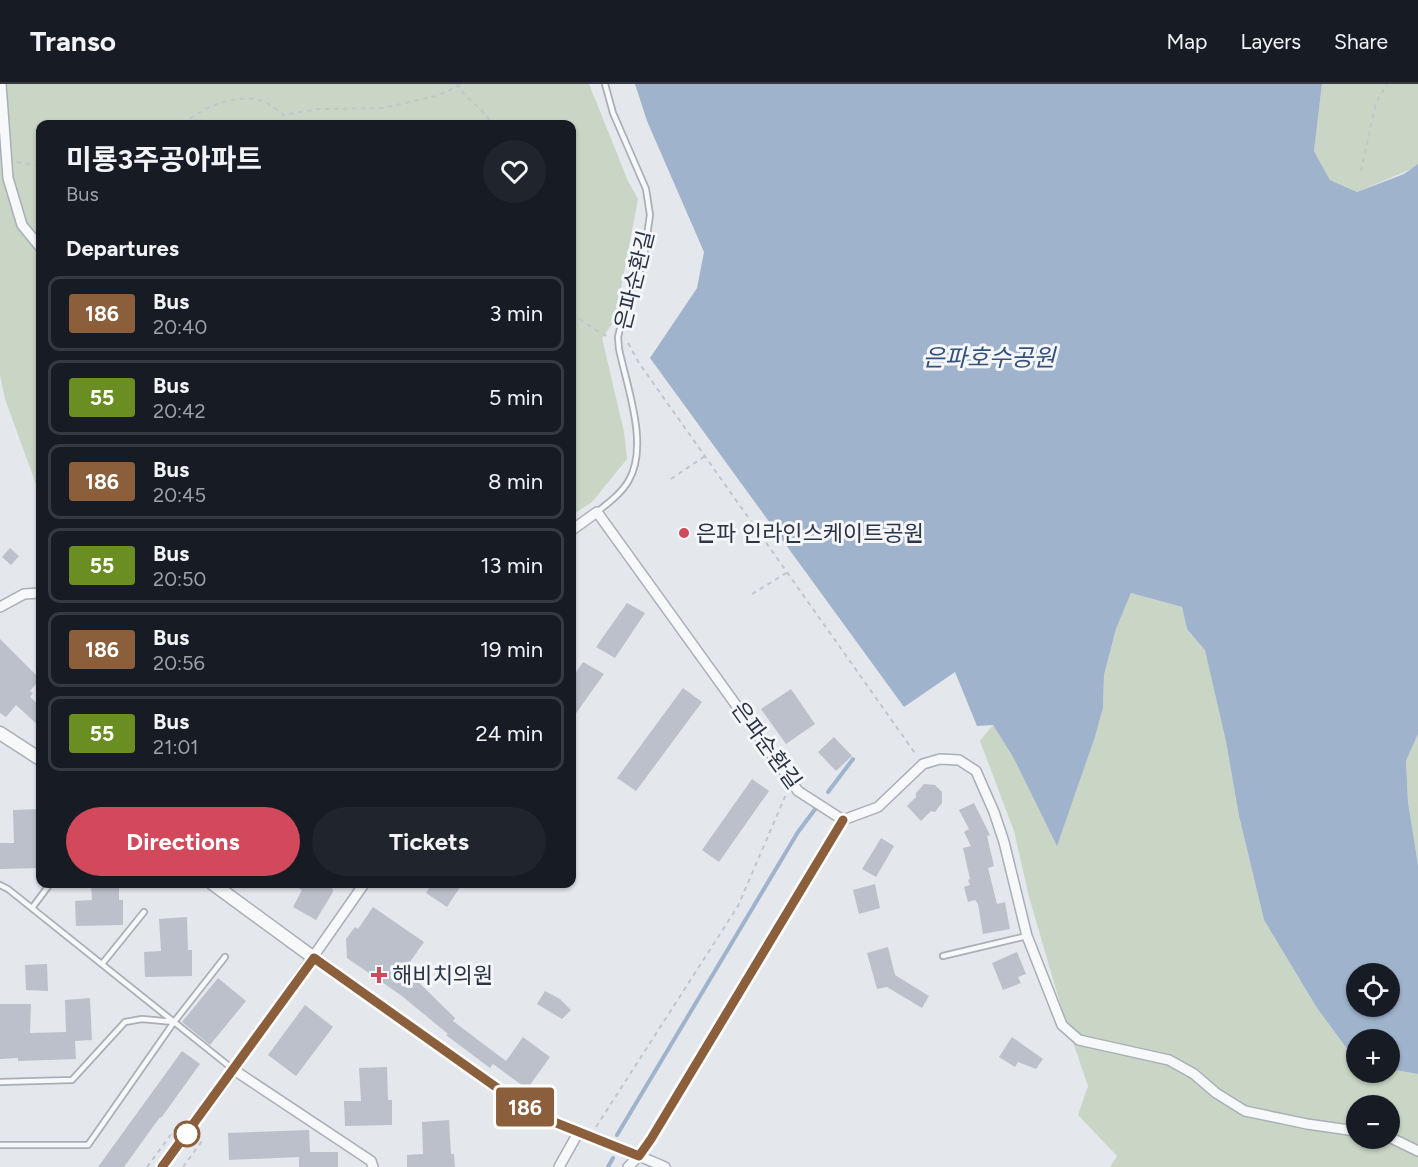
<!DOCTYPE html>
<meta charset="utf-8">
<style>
body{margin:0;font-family:Figtree,"Noto Sans KR",sans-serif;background:#20242c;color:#f1f3f6;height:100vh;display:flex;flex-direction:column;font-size:22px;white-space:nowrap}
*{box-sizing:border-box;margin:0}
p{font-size:20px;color:#9ea1a6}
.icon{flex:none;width:33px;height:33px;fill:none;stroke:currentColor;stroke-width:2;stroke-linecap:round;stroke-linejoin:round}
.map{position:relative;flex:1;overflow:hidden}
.drawer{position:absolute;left:36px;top:36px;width:540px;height:768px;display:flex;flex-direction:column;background:#171b24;border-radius:12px;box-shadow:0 2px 4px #0004}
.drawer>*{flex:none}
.badge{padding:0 12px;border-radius:4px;font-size:21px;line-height:39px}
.fabs{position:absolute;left:1346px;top:879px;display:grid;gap:12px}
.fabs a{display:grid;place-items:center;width:54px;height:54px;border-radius:50%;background:#171b24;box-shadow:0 2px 4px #0004;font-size:30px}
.map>.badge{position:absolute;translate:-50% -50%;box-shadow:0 0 0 3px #fff}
h2{padding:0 30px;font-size:22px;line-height:54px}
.round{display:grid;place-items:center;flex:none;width:63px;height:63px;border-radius:32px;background:#20242c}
.summary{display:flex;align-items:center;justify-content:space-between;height:102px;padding:0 30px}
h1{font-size:28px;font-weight:700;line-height:45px}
.primary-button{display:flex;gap:12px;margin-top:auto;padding:12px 30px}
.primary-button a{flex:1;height:69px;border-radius:36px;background:#d1495b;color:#fff;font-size:24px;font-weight:700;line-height:69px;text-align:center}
.primary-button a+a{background:#20242c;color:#f1f3f6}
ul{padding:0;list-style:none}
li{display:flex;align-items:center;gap:18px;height:75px;margin:0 12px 9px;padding:0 18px;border:3px solid #363941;border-radius:12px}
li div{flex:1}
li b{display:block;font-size:22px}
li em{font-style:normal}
li .badge{min-width:66px;font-weight:700;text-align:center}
header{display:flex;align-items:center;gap:36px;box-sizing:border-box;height:84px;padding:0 30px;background:#171b24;border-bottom:2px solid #363941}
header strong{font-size:28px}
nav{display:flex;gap:33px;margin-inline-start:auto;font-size:21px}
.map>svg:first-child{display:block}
</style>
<header>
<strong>Transo</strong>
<nav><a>Map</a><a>Layers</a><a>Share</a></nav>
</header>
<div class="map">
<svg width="1418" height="1083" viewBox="0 0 1418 1083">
<rect width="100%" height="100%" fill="#e4e7ec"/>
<path fill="#c9d6c5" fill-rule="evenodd" d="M0,0H589L628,97L638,115L615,236L602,254L624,348L627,375L592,418L572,431V40H40V411L5,315L0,291Z
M1322,0H1418V82L1357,108L1330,96L1314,67Z
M1131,509L1182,523L1187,545L1205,565L1226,658L1239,732L1264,836L1317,924L1356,977V988H1389V985L1418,990V1083H1110L1117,1072L1078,1031L1088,1002L1062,926L1029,813L1014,747L980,657L993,641L1013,673L1057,761L1095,653L1103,624L1104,591L1116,545ZM1356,1022H1389V1054H1356Z
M1418,650V781L1408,718L1406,677Z"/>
<path fill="#9fb4cc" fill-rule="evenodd" d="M635,0H1322L1314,67L1330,96L1357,108L1404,90L1418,80V650L1406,677L1408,718L1418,781V990L1389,985V956H1356V977L1317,924L1264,836L1239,732L1226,658L1205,566L1187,545L1182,523L1131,509L1116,545L1104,591L1103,624L1095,653L1057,762L1013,673L993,641L977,642L955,588L904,623L650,274L697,204L704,168L647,37ZM1356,890H1389V922H1356Z"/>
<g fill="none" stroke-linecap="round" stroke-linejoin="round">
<path stroke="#9fb4cc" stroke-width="4" d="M828,708L853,675
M617,1051L798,748L816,724
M608,1083L613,1074"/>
</g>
<path fill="#bbc0ca" d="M10,464L19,472L11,481L2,473Z
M627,519L645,529L615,574L596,563Z
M0,555L40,595L30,607L33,609L30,613L40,622V643L16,621L6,633L0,629Z
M583,578L604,590L572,635V594Z
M683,604L702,618L636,707L617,694Z
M791,605L815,640L786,660L761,625Z
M834,653L852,672L836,687L818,668Z
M752,695L769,707L719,778L702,766Z
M924,700L935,701L942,708V719L935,728L931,727L921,737L907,722L916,713V709Z
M974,719L990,751L987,752L994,782L988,784L997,820L1005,818L1010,845L983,850L978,820L975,816L968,818L964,803L970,801L968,796L970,795L963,764L971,762L964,748L969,745L959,726Z
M40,725V784L0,785V759H14L13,726Z
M881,754L894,762L876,793L862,785Z
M91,800H119V816H123V841L76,842L75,817L92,816Z
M292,800H332L333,808L316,836L293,823L302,806Z
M432,800H462L447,823L426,809Z
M875,800L880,824L859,830L853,806Z
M373,823L424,858L405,885L455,934L453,937L506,977L523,953L550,973L527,1005L493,980L490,984L446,951L448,950L402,912L347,874L346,855L355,843L358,845Z
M187,833L188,866H192V892L145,893L144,868L161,867L159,835Z
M888,863L895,891L929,912L922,924L887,903L877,905L867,869Z
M1017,868L1026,890L1018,893L1021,899L1003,906L992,879Z
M47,880L48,907L26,906L25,881Z
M218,894L246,917L210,961L182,938Z
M545,907L560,915L571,926L562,935L537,920Z
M90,914L92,956L75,957L76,975L18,977V974L0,975V920H31L30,949L66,948L65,916Z
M305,921L333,943L296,992L268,971Z
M1012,953L1043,975L1036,985L1018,978L1015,983L999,973Z
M182,967L200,980L161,1034L160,1033L124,1083H98Z
M387,983L388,1016H392V1041L345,1042L344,1017H361L359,984Z
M449,1036L451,1070H454L455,1083H407V1071L423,1070L422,1038Z
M309,1046L310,1068H338V1083H299V1073L229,1076L228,1049Z"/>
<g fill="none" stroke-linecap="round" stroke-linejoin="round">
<g stroke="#a9aeb7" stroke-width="8">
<path id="service" d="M597,428C608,419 622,409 629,396C649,361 627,303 619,265L618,253L626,220L643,179L650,131L646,105L613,29L605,0
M0,801L8,805L234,986
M32,824L50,800
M943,872L1027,852
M102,880L144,828
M0,998L72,996L125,938L142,935L174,938
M0,1061H88L174,938L225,873"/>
</g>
<g stroke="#a9aeb7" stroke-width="12">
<path id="minor" d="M1,0L8,94L22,141L40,163
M572,446L597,428L798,707L843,736
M0,523L24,510L40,509
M843,736L878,723L923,680L940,675L959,676L976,687L994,728L1004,758L1027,852L1062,941L1079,956L1169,976L1194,990L1216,1009L1245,1027L1307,1040L1356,1047
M314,874L534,1030L639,1072L651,1055L843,736
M234,986L371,1077L373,1083
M1389,1053L1418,1067
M162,1083L234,986L364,800
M559,1083L578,1049
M628,1083L639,1072L665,1083"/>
</g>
<g stroke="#a9aeb7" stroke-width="15">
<path id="tertiary" d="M0,649L40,675
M213,800L314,874"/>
</g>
<path stroke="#c2c5cb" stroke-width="2" stroke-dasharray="4.5 4.5" stroke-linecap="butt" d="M456,0C466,15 481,22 492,40
M183,40C202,24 230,12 255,15C266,17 276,25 284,31L319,25L383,24L436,12L463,0
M17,78L40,82
M1361,87L1376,19L1387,0
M572,230C580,235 603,252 610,253
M628,259L639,279L917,672
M671,395L705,372
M752,510L788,488
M596,1043L738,822L787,708
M147,1083L175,1045
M183,1083L202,1057"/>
<use href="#service" stroke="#f7f8fa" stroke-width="4.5"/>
<use href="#minor" stroke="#f7f8fa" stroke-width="9"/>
<use href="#tertiary" stroke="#f7f8fa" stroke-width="12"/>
</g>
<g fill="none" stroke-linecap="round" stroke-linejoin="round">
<g stroke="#fff" stroke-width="14">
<path id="line" d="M162,1083L314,874L534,1030L639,1072L651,1055L843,736"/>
</g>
<use href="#line" stroke="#8b5e3c" stroke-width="9"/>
</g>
<g fill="#d1495b" stroke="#f4f6f9" stroke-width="2">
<circle cx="684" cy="449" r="6"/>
<path d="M376 882h6v6h6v6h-6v6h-6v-6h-6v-6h6z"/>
</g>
<circle fill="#fff" stroke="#8b5e3c" stroke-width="3" cx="187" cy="1050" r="12"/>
<g text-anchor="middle" stroke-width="6" stroke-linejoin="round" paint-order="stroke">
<g font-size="22" fill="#2b3445" stroke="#f4f6f9">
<text transform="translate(634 196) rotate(-76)" y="8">은파순환길</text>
<text transform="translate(767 661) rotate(54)" y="8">은파순환길</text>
</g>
<g font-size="22" fill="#2b3445" stroke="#f4f6f9" text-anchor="start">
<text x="696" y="457">은파 인라인스케이트공원</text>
<text x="392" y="899">해비치의원</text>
</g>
<g font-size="24" font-style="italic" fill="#34527a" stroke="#f4f6f9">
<text x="989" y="282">은파호수공원</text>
</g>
</g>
</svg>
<div class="fabs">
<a><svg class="icon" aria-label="locate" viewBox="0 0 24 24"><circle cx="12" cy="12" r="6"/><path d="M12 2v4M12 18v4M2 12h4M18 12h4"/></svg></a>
<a>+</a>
<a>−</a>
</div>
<b class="badge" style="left:525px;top:1023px;background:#8b5e3c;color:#fff">186</b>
<section class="drawer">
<div class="summary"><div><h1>미룡3주공아파트</h1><p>Bus</p></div><a class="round"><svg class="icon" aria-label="heart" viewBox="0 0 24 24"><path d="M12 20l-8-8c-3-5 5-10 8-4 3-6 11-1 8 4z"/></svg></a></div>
<h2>Departures</h2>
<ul>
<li><span class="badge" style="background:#8b5e3c;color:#fff">186</span><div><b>Bus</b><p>20:40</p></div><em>3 min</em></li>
<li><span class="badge" style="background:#6b8e23;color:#fff">55</span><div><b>Bus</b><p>20:42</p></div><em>5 min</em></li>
<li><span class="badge" style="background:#8b5e3c;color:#fff">186</span><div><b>Bus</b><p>20:45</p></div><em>8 min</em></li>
<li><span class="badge" style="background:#6b8e23;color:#fff">55</span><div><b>Bus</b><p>20:50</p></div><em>13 min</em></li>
<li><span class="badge" style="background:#8b5e3c;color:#fff">186</span><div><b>Bus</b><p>20:56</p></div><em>19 min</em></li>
<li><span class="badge" style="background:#6b8e23;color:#fff">55</span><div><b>Bus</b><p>21:01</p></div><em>24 min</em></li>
</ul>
<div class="primary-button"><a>Directions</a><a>Tickets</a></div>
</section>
</div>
